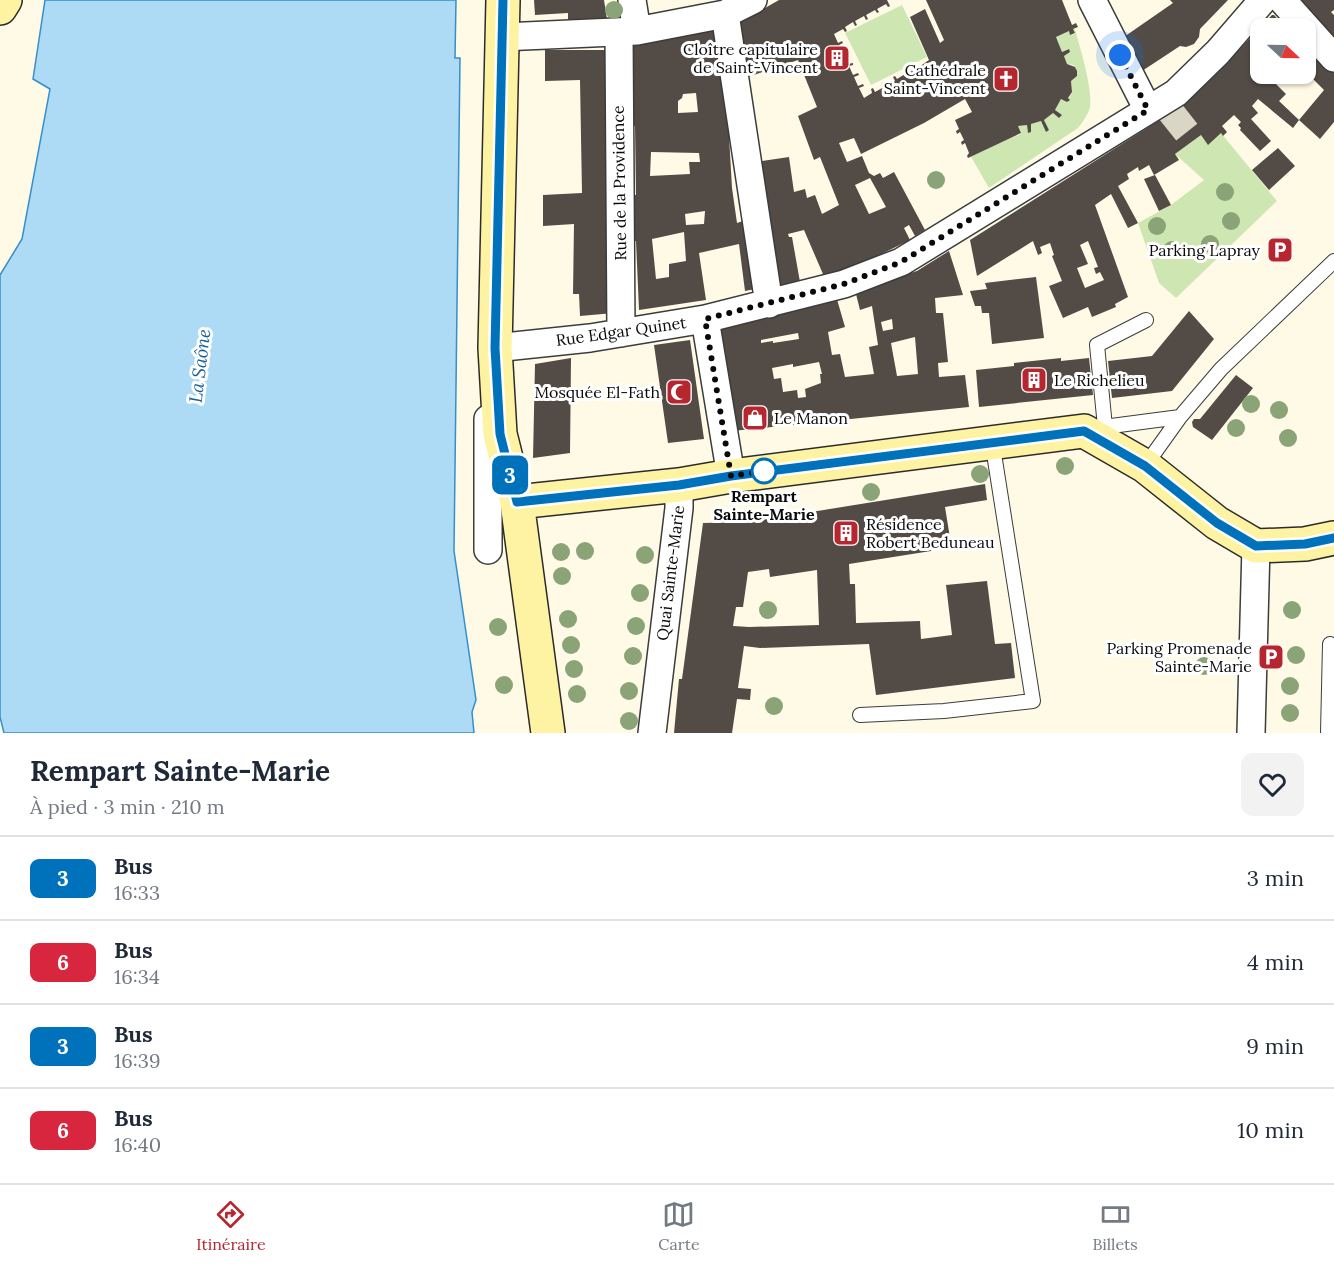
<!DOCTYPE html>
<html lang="fr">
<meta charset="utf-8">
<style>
body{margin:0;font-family:Lora,serif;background:#f2f2f3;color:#1f2937;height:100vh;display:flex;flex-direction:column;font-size:22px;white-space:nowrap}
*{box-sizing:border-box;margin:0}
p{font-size:20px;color:#747a83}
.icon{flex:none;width:33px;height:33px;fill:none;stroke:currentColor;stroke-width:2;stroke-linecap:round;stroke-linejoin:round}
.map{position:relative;height:733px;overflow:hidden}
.sheet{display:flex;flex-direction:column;background:#fff;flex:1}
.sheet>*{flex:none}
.badge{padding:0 12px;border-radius:9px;font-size:21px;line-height:39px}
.needle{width:39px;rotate:112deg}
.tools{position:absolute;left:1250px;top:18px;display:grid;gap:12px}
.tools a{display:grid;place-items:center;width:66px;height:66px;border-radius:12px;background:#fff;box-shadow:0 2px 4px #0004;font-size:30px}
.you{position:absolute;width:30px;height:30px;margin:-15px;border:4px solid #fff;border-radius:50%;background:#1a73e8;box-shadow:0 0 0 9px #1a73e833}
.map>.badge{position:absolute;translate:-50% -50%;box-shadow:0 0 0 3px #fff}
.round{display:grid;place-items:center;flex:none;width:63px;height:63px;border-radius:12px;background:#f2f2f3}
.overview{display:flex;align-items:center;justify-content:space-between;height:102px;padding:0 30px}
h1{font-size:28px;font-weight:800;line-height:45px}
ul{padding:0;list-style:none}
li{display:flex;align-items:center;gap:18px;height:84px;padding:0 30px;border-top:2px solid #e0e1e3}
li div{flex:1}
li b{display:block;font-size:22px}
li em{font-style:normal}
li .badge{min-width:66px;font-weight:700;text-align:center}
.menu{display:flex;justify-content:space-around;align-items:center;height:84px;border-top:2px solid #e0e1e3;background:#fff;font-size:16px;color:#747a83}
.menu a{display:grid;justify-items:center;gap:3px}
.menu .active{color:#b5262e}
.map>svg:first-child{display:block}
</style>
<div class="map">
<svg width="1334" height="733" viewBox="0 0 1334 733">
<rect width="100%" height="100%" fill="#fffae6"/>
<path fill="#cee7b2" d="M902,5L927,57L871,85L845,33Z
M1073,29H1075C1080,48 1093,89 1090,107C1088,115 1083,122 1078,128L989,188L970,155L1021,134L1018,126L1027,125L1028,132H1031V124L1041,121L1046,131L1049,130L1044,120L1053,113L1059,118L1061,116L1055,110L1061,99L1067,102L1072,92L1071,81L1077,76L1076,68L1073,65L1067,64L1064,56L1070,52L1068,49L1062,52L1056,37L1069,31L1070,35L1075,34Z
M1221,133L1277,201L1176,298L1159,283L1138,223L1171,205L1204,180L1175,154L1201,135L1208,144Z"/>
<path fill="#addaf4" stroke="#358fca" stroke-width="1.5" d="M45,0H456L455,58H460L454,551L476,700L472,712L474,733H4L0,717V275L22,239L50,89L33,79Z"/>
<path fill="#524b46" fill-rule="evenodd" d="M534,0H604L607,19L568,20V13L535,15Z
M779,0H887L890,6L888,7L886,4L877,9L879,12L877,13L875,10L866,15L868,19L866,20L864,16L855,21L857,25L855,26L853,22L845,27L847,31L845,32L843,29L834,34L838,43L842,41L843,43L839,45L843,53L847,52L848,54L844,55L848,64L853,63V65L849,66L853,75L858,73L859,75L854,77L858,86L863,84L864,86L859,88L864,98L872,93L871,89L873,88L875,92L884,87L882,83L884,82L886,85L895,81L893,77L895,76L897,79L905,74L904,71L906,70L908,73L916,69L914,65L916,63L919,67L929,60L910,17L925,9L940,43L944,40L926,0H1062L1072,25L1076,23L1078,27L1073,29L1075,33L1070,35L1069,31L1056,37L1062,52L1069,49L1070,52L1064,56L1067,64L1075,67L1077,71V76L1071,81L1072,92L1068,98L1070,100L1067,102L1061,99L1055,110L1062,115L1059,118L1053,113L1044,120L1049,130L1046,132L1041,121L1031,124V132L1028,133L1027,125L1018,126L1021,133L968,158L967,156L969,153L965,143L962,145L961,142L964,140L960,132L957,134L956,131L959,129L955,120L972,112L965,99L924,123L861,154L854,138L839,143L847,162L862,156L869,173L874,176L880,173L883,178L894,172L925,230L915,236L909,225L904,228L910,240L826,281L804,230L788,234L789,237H792L800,282L778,288L756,162L789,157L794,192L805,189L807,198L815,195L822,214L839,205L820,157L814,160L798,116L817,107L798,60L742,79L734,26ZM870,178L886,207L869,214L855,185Z
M1170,0H1228L1200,29L1199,37L1194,44L1186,47L1180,46L1139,73L1121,39L1173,3Z
M1291,0H1334V10L1331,12L1334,15V49Z
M1272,15H1274L1286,28H1260V74H1278L1272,80L1286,94L1279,101L1299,120L1324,90L1305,71V46L1334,72V122L1320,139L1299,120L1293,128L1258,99L1252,106L1258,113L1251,119L1271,141L1260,151L1240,130L1241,128L1238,125L1241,122L1234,115L1222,126L1227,132L1223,136L1221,133L1208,145L1201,135L1175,154L1179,160L1154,175L1149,165L1139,171L1138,167L1127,174L1129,179L1118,186L1138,223L1128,228L1111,194L1095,205L1128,297L1115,304L1116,307L1092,317L1088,307L1063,318L1049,286L1062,281L1052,256L1054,255L1050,243L1040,247L1042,253L1038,255L1033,241L977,276L970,240L1155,123L1191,96L1213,77ZM1088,241L1098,267L1094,268L1096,274L1100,272L1104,280L1085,288L1077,268L1088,264L1080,245Z
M716,27L727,101L732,188L737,223L749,219L760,288L745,291L739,244L699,253L706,300L639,310L636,241H631L630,195H636L635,126H631V75H634L633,40ZM696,93L698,112L678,113V101L682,98L683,94ZM651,152L699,153L700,162H689L690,174L650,176ZM705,211L704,224L686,225L685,214ZM684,232L686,261L669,264V277L656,279L652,239Z
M545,50H609L614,313L580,316L579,294H573L574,224L543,226V195L582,193L580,80L545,81Z
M1278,148L1295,166L1269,190L1252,170Z
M1155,175L1171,205L1159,211L1144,179Z
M949,251L963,295L935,298L936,313H943L948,362L938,363L939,377L965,375L969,407L732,431L717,328L836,296L845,327L828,332L832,355L840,354L845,377L874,374L869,347L878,345L872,306L860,310L855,290L917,271ZM892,319L893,329L883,331L881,322ZM798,333L799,339L773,343V341L761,343V340ZM915,337L918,374L897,376L891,343ZM819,362L822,374H820L821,383L805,389L806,397L798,398L797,390L783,392L781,378L774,379L772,368L793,364V367Z
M1036,277L1044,338L992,344L989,313H982L981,306H975L970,291L987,289L985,283Z
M1189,311L1214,339L1172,391L1112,398L1108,361L1152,356Z
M690,340L704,439L668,443L654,345Z
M571,358L570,453L533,458L535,364Z
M1061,358V361L1089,358L1093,395L979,407L976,370L1014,366V363Z
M1236,375L1253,388L1212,440L1193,427L1192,422L1194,419H1200Z
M985,484L987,500L945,507L951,544L931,547V551L849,564L850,584H855L856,623L920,621L921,639L952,635L946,585L987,581L995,644L1011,643L1015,678L876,695L869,644L760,648L744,646L738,688L751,689L750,700L737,699L732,733H674L679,679H682L703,523L749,522ZM769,569L770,577L817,570L819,625L749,627L733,626L736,607H743L748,572Z"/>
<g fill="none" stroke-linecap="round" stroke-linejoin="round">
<path stroke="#dad6c5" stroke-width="27" stroke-dasharray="27 14" stroke-linecap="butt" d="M1170,111L1193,140"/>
<g stroke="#3c3c3c" stroke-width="16">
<path id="lane" d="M1105,427L1097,345L1146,320
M1096,428L1180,417
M1145,466L1180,417L1221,369L1334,261
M860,715L944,711L1033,701L992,441
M1328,733L1330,644"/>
</g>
<g stroke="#3c3c3c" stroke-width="30">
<path id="street" d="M632,0L637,31
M1092,0L1148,110
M1282,0L1334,58
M725,14L769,304
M619,33L621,333
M502,37L637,31L725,14L753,0
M705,319L731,476
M495,348L590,338L705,319L844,284L901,262L1176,93L1218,52L1263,0
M488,550V419
M652,733L679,508V485
M1251,733L1256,546"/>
</g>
<g stroke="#2b2b2b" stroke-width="36">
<path id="secondary" d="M503,0L495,348L500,434L517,502L548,733
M0,8L5,0
M517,502L679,485L731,476L1084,431L1145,466L1217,523L1256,546L1305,544L1334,538"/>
</g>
<use href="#lane" stroke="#fff" stroke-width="14"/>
<use href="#street" stroke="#fff" stroke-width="27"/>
<use href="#secondary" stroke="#fef3a2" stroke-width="33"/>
</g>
<g fill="#8aa477">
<circle cx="614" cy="10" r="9"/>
<circle cx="936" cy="180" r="9"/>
<circle cx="1225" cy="192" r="9"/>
<circle cx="1231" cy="221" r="9"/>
<circle cx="1157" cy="226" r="9"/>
<circle cx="1210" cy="244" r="9"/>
<circle cx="1172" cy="250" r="9"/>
<circle cx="1251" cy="404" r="9"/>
<circle cx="1279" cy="410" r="9"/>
<circle cx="1236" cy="428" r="9"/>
<circle cx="1288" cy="438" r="9"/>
<circle cx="1065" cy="466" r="9"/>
<circle cx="980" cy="474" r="9"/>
<circle cx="871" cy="492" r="9"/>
<circle cx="585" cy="551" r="9"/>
<circle cx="561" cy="552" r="9"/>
<circle cx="645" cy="555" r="9"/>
<circle cx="562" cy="576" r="9"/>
<circle cx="640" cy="593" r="9"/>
<circle cx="768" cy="610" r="9"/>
<circle cx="1292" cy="610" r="9"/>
<circle cx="568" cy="619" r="9"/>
<circle cx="636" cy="626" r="9"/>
<circle cx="498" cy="627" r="9"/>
<circle cx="571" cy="645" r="9"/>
<circle cx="1296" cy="655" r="9"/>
<circle cx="633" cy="656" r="9"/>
<circle cx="1204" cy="666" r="9"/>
<circle cx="574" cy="669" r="9"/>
<circle cx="504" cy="685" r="9"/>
<circle cx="1290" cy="686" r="9"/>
<circle cx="629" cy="691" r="9"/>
<circle cx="577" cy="694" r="9"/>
<circle cx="774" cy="706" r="9"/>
<circle cx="1290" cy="713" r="9"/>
<circle cx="629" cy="721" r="9"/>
</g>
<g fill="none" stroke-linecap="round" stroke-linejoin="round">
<g stroke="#fff" stroke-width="14">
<path id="line" d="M503,0L495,348L500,434L517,502L679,485L731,476L1084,431L1145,466L1217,523L1256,546L1305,544L1334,538"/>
</g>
<use href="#line" stroke="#0072bc" stroke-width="9"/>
<path stroke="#090909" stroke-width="6" stroke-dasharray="0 10.8" d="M764,471L774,470L731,476L705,319L844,284L901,262L1148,110L1120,55"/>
</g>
<defs>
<g id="building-square" transform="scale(1.35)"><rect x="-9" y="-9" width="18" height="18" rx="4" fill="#b5262e" stroke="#fff"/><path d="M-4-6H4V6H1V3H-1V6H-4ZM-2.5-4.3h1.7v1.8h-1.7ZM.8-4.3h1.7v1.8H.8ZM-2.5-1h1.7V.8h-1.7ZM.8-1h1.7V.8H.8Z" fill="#fff"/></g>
<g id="church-square" transform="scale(1.35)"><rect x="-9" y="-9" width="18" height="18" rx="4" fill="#b5262e" stroke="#fff"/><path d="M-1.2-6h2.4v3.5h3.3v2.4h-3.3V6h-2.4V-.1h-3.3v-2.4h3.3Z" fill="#fff"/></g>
<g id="parking-square" transform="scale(1.35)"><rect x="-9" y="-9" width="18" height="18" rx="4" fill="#b5262e" stroke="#fff"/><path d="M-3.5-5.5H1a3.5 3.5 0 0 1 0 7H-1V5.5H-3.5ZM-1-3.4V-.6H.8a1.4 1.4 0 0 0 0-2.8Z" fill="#fff"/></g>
<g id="mosque-square" transform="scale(1.35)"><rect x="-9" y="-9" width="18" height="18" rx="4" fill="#b5262e" stroke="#fff"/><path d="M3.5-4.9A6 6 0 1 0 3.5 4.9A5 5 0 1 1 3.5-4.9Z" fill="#fff"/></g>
<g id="shop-square" transform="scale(1.35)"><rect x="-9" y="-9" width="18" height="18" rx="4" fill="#b5262e" stroke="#fff"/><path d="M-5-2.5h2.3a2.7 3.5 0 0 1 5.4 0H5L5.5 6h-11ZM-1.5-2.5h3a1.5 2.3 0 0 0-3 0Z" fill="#fff"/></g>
</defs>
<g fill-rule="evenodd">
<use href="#building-square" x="837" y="58"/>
<use href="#church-square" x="1006" y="79"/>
<use href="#parking-square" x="1280" y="250"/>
<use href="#building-square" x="1034" y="380"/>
<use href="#mosque-square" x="679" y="392"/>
<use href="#shop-square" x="755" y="418"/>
<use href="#building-square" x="846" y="533"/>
<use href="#parking-square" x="1271" y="657"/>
</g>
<circle fill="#fff" stroke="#0072bc" stroke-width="3" cx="764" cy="471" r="12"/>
<g text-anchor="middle" stroke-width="6" stroke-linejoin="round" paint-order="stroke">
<g font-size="16" fill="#090909" stroke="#fff" text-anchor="end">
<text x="818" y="55">Cloître capitulaire<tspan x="818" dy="18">de Saint-Vincent</tspan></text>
<text x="986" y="76">Cathédrale<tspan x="986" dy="18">Saint-Vincent</tspan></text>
<text x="1260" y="256">Parking Lapray</text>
<text x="1054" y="386" text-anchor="start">Le Richelieu</text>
<text x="660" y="398">Mosquée El-Fath</text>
<text x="774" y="424" text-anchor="start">Le Manon</text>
<text x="866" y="530" text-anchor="start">Résidence<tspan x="866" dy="18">Robert Beduneau</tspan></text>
<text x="1252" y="654">Parking Promenade<tspan x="1252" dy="18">Sainte-Marie</tspan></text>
</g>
<g font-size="16" fill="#090909" stroke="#fff">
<text transform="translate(619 183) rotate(-91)" y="6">Rue de la Providence</text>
<text transform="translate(621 331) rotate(-8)" y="6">Rue Edgar Quinet</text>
<text transform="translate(670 573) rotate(-83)" y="6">Quai Sainte-Marie</text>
</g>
<g font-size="16" font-weight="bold" fill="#090909" stroke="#fff">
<text x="764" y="502">Rempart<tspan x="764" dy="18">Sainte-Marie</tspan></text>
</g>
<g font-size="18" font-style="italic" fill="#176097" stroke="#fff">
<text transform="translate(200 366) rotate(-83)" y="6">La Saône</text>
</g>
</g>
</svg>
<div class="tools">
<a><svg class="needle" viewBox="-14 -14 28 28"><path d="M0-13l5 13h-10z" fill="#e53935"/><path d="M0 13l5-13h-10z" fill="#747a83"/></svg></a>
</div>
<div class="you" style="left:1120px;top:55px"></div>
<b class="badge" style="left:510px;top:475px;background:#0072bc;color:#fff">3</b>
</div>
<section class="sheet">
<div class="overview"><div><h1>Rempart Sainte-Marie</h1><p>À pied · 3 min · 210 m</p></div><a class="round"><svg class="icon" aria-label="heart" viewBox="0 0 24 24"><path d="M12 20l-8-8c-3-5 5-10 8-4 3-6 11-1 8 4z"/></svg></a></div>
<ul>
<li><span class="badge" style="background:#0072bc;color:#fff">3</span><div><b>Bus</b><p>16:33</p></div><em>3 min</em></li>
<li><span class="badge" style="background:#d7263d;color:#fff">6</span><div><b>Bus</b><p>16:34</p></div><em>4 min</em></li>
<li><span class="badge" style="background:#0072bc;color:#fff">3</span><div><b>Bus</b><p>16:39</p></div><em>9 min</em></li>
<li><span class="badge" style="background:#d7263d;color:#fff">6</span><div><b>Bus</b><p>16:40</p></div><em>10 min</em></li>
</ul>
</section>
<nav class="menu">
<a class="active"><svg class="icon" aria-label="directions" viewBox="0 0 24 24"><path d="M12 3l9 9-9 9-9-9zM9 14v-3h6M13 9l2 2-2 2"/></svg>Itinéraire</a>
<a><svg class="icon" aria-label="map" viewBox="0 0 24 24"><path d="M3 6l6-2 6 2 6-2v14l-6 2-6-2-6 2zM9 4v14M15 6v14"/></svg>Carte</a>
<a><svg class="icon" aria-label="tickets" viewBox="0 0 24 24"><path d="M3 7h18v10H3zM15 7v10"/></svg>Billets</a>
</nav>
